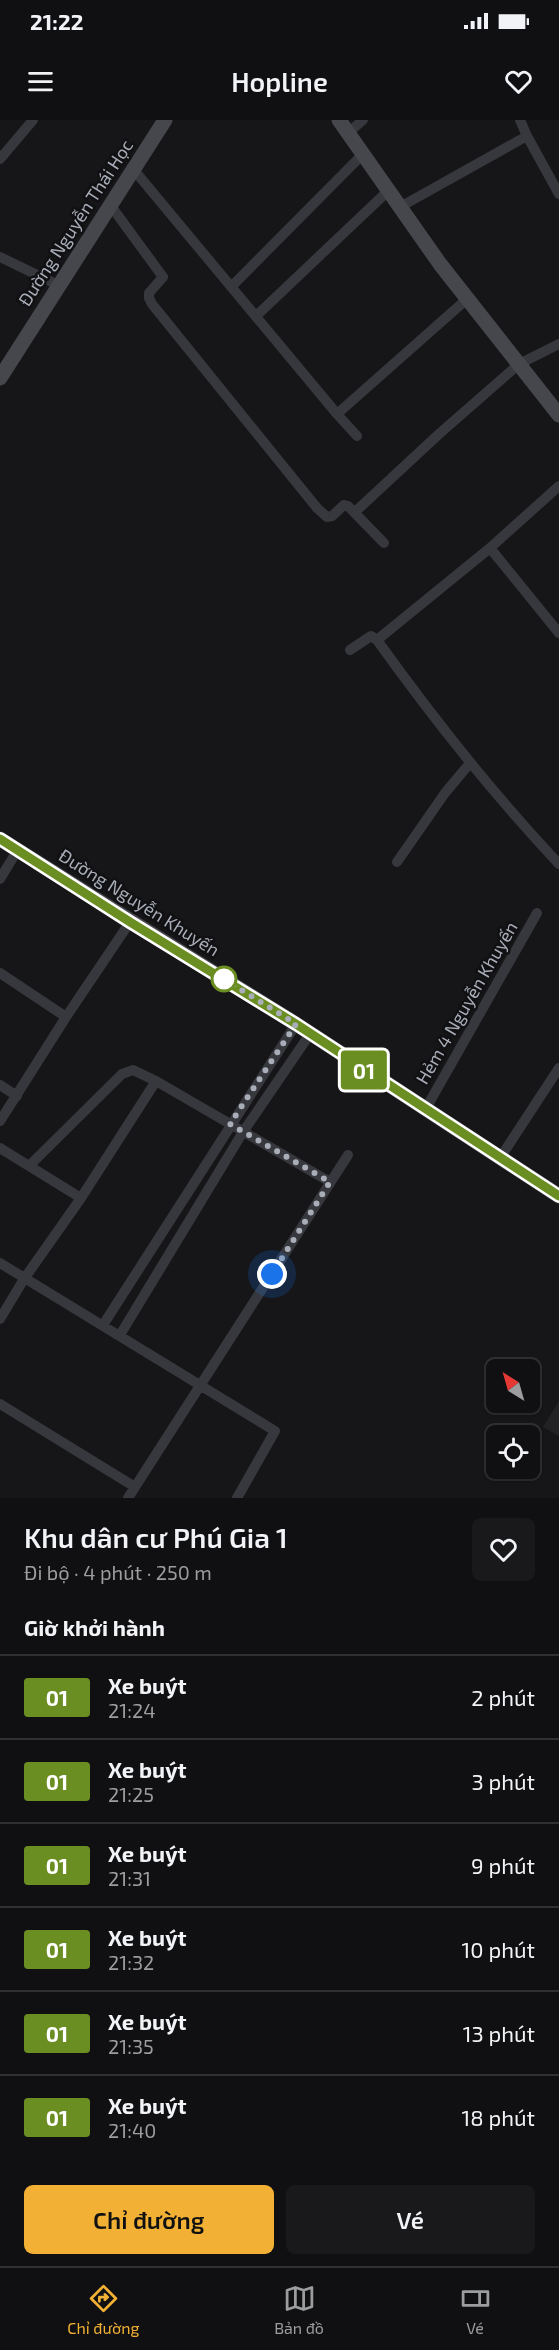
<!DOCTYPE html>
<html lang="vi">
<meta charset="utf-8">
<style>
body{margin:0;font-family:"Exo 2",sans-serif;background:#19191b;color:#f1f3f6;height:100vh;display:flex;flex-direction:column;font-size:22px;white-space:nowrap}
*{box-sizing:border-box;margin:0}
p{font-size:20px;color:#9c9d9f}
.icon{flex:none;width:33px;height:33px;fill:none;stroke:currentColor;stroke-width:2;stroke-linecap:round;stroke-linejoin:round}
.map{position:relative;height:1378px;overflow:hidden}
.details{display:flex;flex-direction:column;background:#101012;flex:1}
.details>*{flex:none}
.badge{padding:0 12px;border-radius:4px;font-size:21px;line-height:39px}
.needle{width:39px;rotate:323deg}
.fabs{position:absolute;left:486px;top:1239px;display:grid;gap:12px}
.fabs a{display:grid;place-items:center;width:54px;height:54px;border-radius:9px;background:#101012;box-shadow:0 2px 4px #0004,0 0 0 2px #303032;font-size:30px}
.you{position:absolute;width:30px;height:30px;margin:-15px;border:4px solid #fff;border-radius:50%;background:#1a73e8;box-shadow:0 0 0 9px #1a73e833}
.map>.badge{position:absolute;translate:-50% -50%;box-shadow:0 0 0 3px #fff}
h2{padding:0 24px;font-size:22px;line-height:54px}
.round{display:grid;place-items:center;flex:none;width:63px;height:63px;border-radius:9px;background:#19191b}
.headline{display:flex;align-items:center;justify-content:space-between;height:102px;padding:0 24px}
h1{font-size:28px;font-weight:600;line-height:45px}
.button{display:flex;gap:12px;margin-top:auto;padding:12px 24px}
.button a{flex:1;height:69px;border-radius:9px;background:#f2b134;color:#111;font-size:24px;font-weight:600;line-height:69px;text-align:center}
.button a+a{background:#19191b;color:#f1f3f6}
ul{padding:0;list-style:none}
li{display:flex;align-items:center;gap:18px;height:84px;padding:0 24px;border-top:2px solid #303032}
li div{flex:1}
li b{display:block;font-size:22px}
li em{font-style:normal}
li .badge{min-width:66px;font-weight:700;text-align:center}
.status{display:flex;justify-content:space-between;align-items:center;height:42px;padding:0 30px;background:#101012;direction:ltr}
.status svg{height:16px;fill:currentColor}
header{display:flex;justify-content:space-between;align-items:center;height:78px;padding:0 24px;background:#101012;font-size:27px;font-weight:600}
.menu{display:flex;justify-content:space-around;align-items:center;height:84px;border-top:2px solid #303032;background:#101012;font-size:16px;color:#9c9d9f}
.menu a{display:grid;justify-items:center;gap:3px}
.menu .current{color:#f2b134}
.map>svg:first-child{display:block}
</style>
<div class="status"><b>21:22</b><svg viewBox="0 0 49 12"><path d="M0 12V9h3v3zM5 12V6h3v6zM10 12V3h3v9zM15 12V0h3v12zM26 1h20v11H26zM47 4h2v5h-2z"/></svg></div>
<header><svg class="icon" aria-label="menu" viewBox="0 0 24 24"><path d="M4 6h16M4 12h16M4 18h16"/></svg>Hopline<svg class="icon" aria-label="heart" viewBox="0 0 24 24"><path d="M12 20l-8-8c-3-5 5-10 8-4 3-6 11-1 8 4z"/></svg></header>
<div class="map">
<svg width="559" height="1378" viewBox="0 0 559 1378">
<rect width="100%" height="100%" fill="#161618"/>
<path fill="#222225" d="M559,1281V1316L543,1307Z"/>
<g fill="none" stroke-linecap="round" stroke-linejoin="round">
<path stroke="#37383d" stroke-width="10" d="M520,0L527,16
M348,13L363,0
M0,39L33,0
M134,50L337,294L357,316
M111,86L163,157L149,173V178L152,184L317,388L327,397L332,396L344,385L348,386L384,423
M400,87L527,16L559,74
M0,137L60,166
M231,167L363,34
M256,196L388,71
M337,294L467,179
M355,392L439,314L519,244L559,224
M490,428L559,513
M377,520L490,428L559,366
M350,530L371,516L377,520C433,598 493,674 559,744
M397,742L445,673L470,643
M0,759L17,731
M0,853L66,897
M0,965L17,976
M425,990L537,793
M0,1001L66,897L130,802
M0,1028L81,1078
M500,1038L559,948
M29,1046L122,954L133,950L156,961L330,1062
M0,1143L275,1311L237,1378
M0,1199L24,1159L81,1078L156,961
M103,1205L296,904
M120,1215L243,1012L310,914
M0,1284L135,1367
M128,1378L348,1035"/>
<path stroke="#45474d" stroke-width="15" d="M339,0L440,144L559,295
M0,258L165,0
M0,719L296,904L559,1076"/>
</g>
<g fill="none" stroke-linecap="round" stroke-linejoin="round">
<g stroke="#fff" stroke-width="14">
<path id="line" d="M0,719L130,802L296,904L559,1076"/>
</g>
<use href="#line" stroke="#6b8e23" stroke-width="9"/>
<path stroke="#a8adb8" stroke-width="6" stroke-dasharray="0 10.8" d="M224,859L296,904L230,1004L330,1062L272,1154"/>
</g>
<circle fill="#fff" stroke="#6b8e23" stroke-width="3" cx="224" cy="859" r="12"/>
<g text-anchor="middle" stroke-width="5" stroke-linejoin="round" paint-order="stroke">
<g font-size="18" fill="#a8adb8" stroke="#111113">
<text transform="translate(76 103) rotate(-57)" y="6">Đường Nguyễn Thái Học</text>
<text transform="translate(139 783) rotate(32)" y="6">Đường Nguyễn Khuyến</text>
<text transform="translate(467 883) rotate(-60)" y="6">Hẻm 4 Nguyễn Khuyến</text>
</g>
</g>
</svg>
<div class="fabs">
<a><svg class="needle" viewBox="-14 -14 28 28"><path d="M0-13l5 13h-10z" fill="#e53935"/><path d="M0 13l5-13h-10z" fill="#9c9d9f"/></svg></a>
<a><svg class="icon" aria-label="locate" viewBox="0 0 24 24"><circle cx="12" cy="12" r="6"/><path d="M12 2v4M12 18v4M2 12h4M18 12h4"/></svg></a>
</div>
<div class="you" style="left:272px;top:1154px"></div>
<b class="badge" style="left:364px;top:950px;background:#6b8e23;color:#fff">01</b>
</div>
<section class="details">
<div class="headline"><div><h1>Khu dân cư Phú Gia 1</h1><p>Đi bộ · 4 phút · 250 m</p></div><a class="round"><svg class="icon" aria-label="heart" viewBox="0 0 24 24"><path d="M12 20l-8-8c-3-5 5-10 8-4 3-6 11-1 8 4z"/></svg></a></div>
<h2>Giờ khởi hành</h2>
<ul>
<li><span class="badge" style="background:#6b8e23;color:#fff">01</span><div><b>Xe buýt</b><p>21:24</p></div><em>2 phút</em></li>
<li><span class="badge" style="background:#6b8e23;color:#fff">01</span><div><b>Xe buýt</b><p>21:25</p></div><em>3 phút</em></li>
<li><span class="badge" style="background:#6b8e23;color:#fff">01</span><div><b>Xe buýt</b><p>21:31</p></div><em>9 phút</em></li>
<li><span class="badge" style="background:#6b8e23;color:#fff">01</span><div><b>Xe buýt</b><p>21:32</p></div><em>10 phút</em></li>
<li><span class="badge" style="background:#6b8e23;color:#fff">01</span><div><b>Xe buýt</b><p>21:35</p></div><em>13 phút</em></li>
<li><span class="badge" style="background:#6b8e23;color:#fff">01</span><div><b>Xe buýt</b><p>21:40</p></div><em>18 phút</em></li>
</ul>
<div class="button"><a>Chỉ đường</a><a>Vé</a></div>
</section>
<nav class="menu">
<a class="current"><svg class="icon" aria-label="directions" viewBox="0 0 24 24"><path d="M12 3l9 9-9 9-9-9zM9 14v-3h6M13 9l2 2-2 2"/></svg>Chỉ đường</a>
<a><svg class="icon" aria-label="map" viewBox="0 0 24 24"><path d="M3 6l6-2 6 2 6-2v14l-6 2-6-2-6 2zM9 4v14M15 6v14"/></svg>Bản đồ</a>
<a><svg class="icon" aria-label="tickets" viewBox="0 0 24 24"><path d="M3 7h18v10H3zM15 7v10"/></svg>Vé</a>
</nav>
